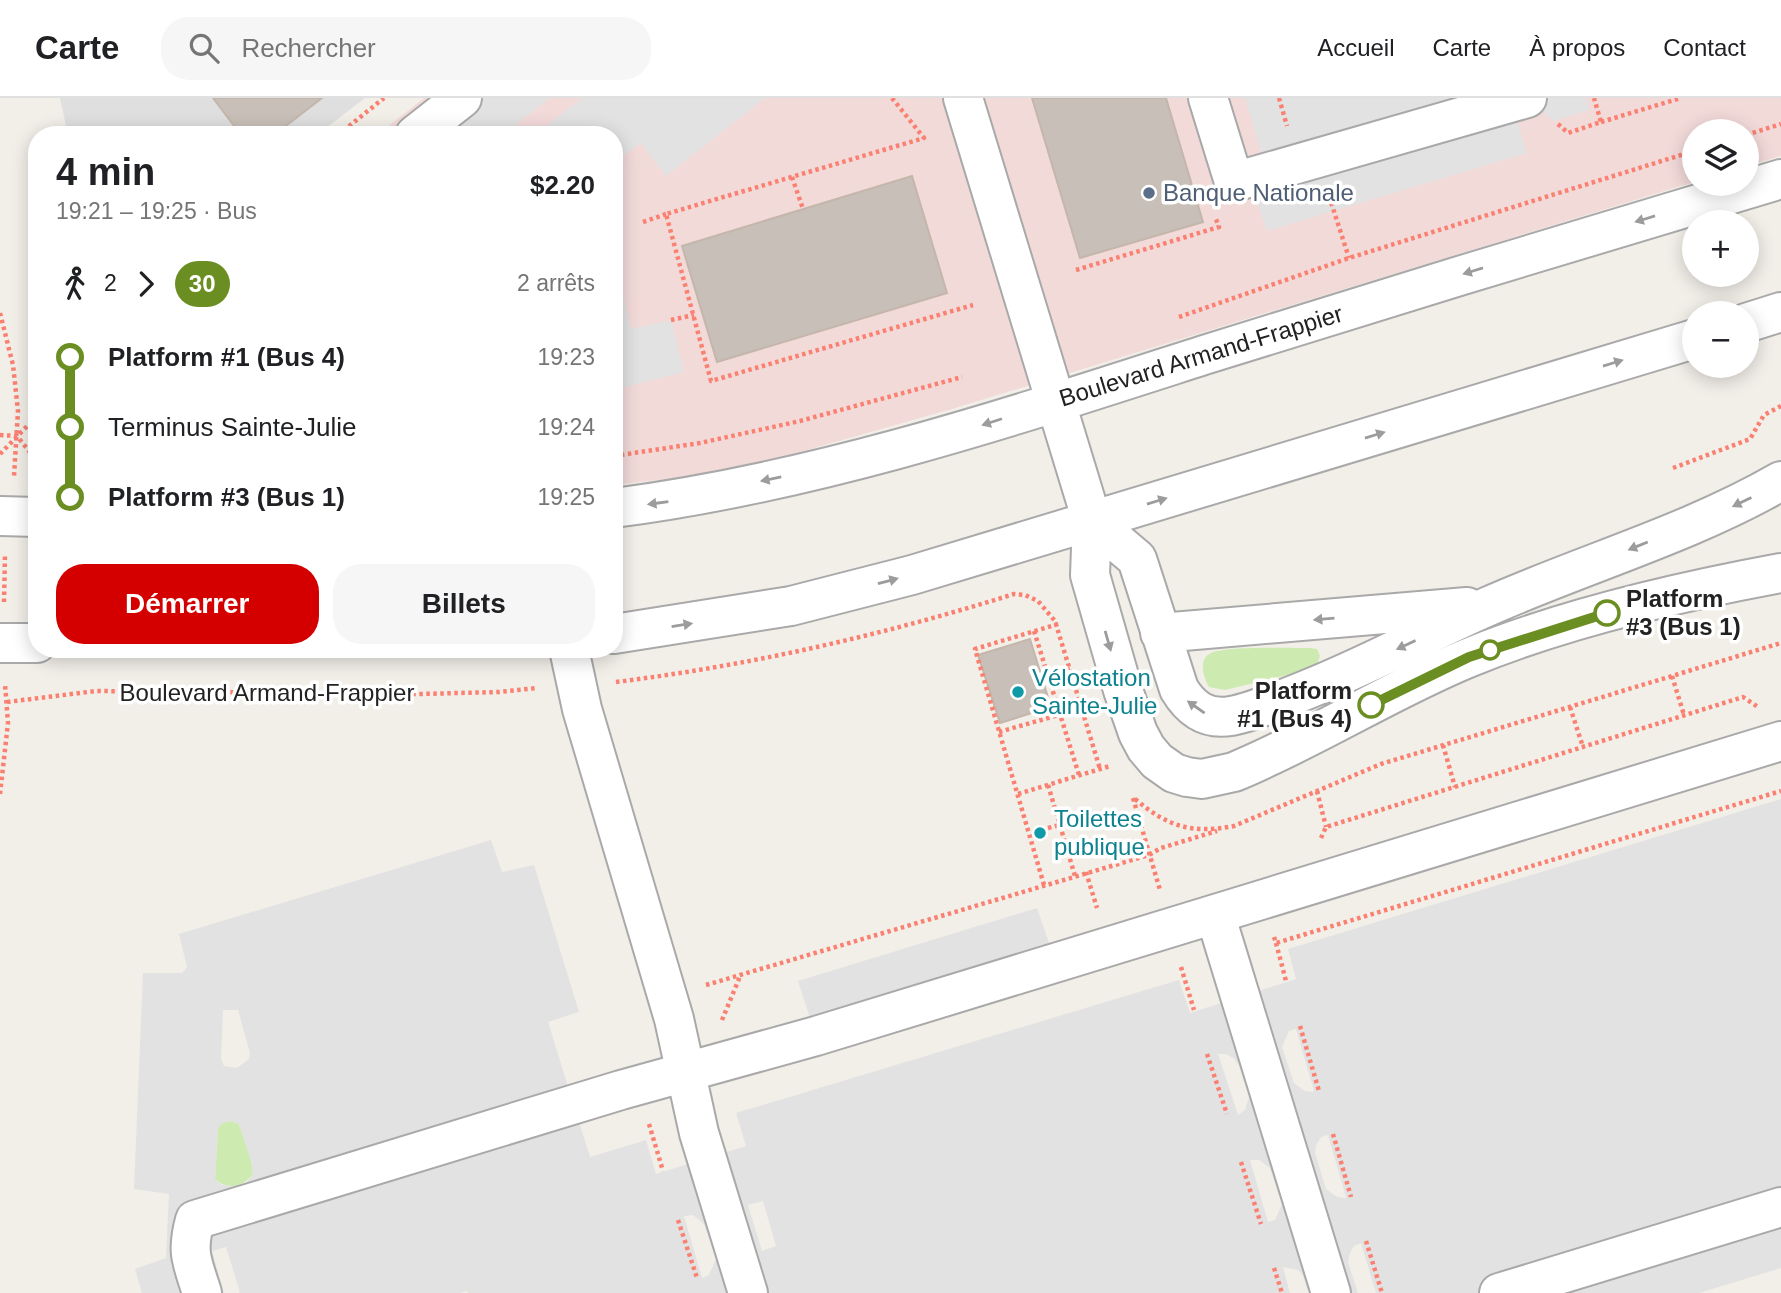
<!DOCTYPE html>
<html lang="fr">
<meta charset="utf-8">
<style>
body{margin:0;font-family:Arial,sans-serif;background:#f6f6f6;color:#202124;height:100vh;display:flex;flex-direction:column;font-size:26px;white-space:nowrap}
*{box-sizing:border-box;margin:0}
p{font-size:23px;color:#757577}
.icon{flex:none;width:38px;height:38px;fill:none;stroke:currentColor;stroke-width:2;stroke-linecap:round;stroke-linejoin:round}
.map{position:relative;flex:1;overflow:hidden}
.panel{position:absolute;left:28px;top:28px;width:595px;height:532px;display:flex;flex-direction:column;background:#fff;border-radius:28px;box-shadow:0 4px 18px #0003}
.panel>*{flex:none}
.badge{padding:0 14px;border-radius:23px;font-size:24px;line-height:46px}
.fabs{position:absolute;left:1682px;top:21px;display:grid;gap:14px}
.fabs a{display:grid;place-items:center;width:77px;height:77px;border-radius:50%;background:#fff;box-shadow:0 4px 18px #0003;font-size:35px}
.map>.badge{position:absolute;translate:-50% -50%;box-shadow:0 0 0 4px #fff}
.legs{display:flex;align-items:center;gap:10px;height:77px;padding:0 28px;font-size:23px}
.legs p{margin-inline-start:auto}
.head{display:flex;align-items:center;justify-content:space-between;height:119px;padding:0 28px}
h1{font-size:38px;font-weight:700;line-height:52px}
.cta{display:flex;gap:14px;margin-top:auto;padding:14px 28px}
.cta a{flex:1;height:80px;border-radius:28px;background:#d40000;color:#fff;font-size:28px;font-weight:700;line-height:80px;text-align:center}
.cta a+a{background:#f6f6f6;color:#202124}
ul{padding:0 28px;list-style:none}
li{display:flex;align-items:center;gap:24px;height:70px;font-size:26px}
li i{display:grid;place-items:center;width:10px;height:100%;margin:0 9px;background:currentColor}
li i::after{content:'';width:18px;height:18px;margin:-9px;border:5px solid;border-radius:50%;background:#fff}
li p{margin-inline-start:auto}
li:first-child i{background:linear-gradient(#0000 50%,currentColor 0)}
li:last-child i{background:linear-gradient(currentColor 50%,#0000 0)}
header{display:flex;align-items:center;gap:42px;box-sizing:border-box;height:98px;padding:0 35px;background:#fff;border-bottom:2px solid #e0e0e0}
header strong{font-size:33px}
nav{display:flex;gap:38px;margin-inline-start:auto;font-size:24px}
.search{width:490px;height:63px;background:#f6f6f6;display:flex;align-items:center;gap:18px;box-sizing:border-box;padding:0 24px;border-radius:28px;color:#757577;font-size:26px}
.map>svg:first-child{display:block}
</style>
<header>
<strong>Carte</strong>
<div class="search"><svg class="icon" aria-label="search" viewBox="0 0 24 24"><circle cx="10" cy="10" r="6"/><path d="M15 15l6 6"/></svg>Rechercher</div>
<nav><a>Accueil</a><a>Carte</a><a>À propos</a><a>Contact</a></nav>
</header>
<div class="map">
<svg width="1781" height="1195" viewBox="0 0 1781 1195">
<rect width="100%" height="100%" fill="#f2efe9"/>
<path fill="#e0dfdf" d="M60,0H365L317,37H68Z"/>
<path fill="#f2dad9" d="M424,0H1781V58L1747,68L1746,33H1694V84L952,311L786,358L683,379L614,387V37H377Z"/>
<path fill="#cdebb0" d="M1310,550L1317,551L1320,558L1316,569L1308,572L1225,592L1209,589C1203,579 1198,561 1211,555C1224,548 1291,550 1310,550Z
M230,1023L239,1026L251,1062L253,1076C243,1089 228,1093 215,1081L218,1030L222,1025Z"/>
<path fill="#e2e2e2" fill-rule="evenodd" d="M462,0H550L503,37H415Z
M582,0H765L666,78L641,45L614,65V37H535Z
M1245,0H1586L1590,12L1554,23L1528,2L1512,7L1527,55L1267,133L1249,80L1267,74Z
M618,176L631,231L671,222L684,274L614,292V177Z
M1781,701V1170L1699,1195H1376L1361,1145L1354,1148L1350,1155L1348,1164L1358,1195H1309L1303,1178L1298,1172L1283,1169L1290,1195H468L467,1193L460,1195H238L240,1194L226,1149L212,1153L224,1195H142L135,1171L166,1160L169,1096L134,1091L143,875H182L187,869L179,836L491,742L502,774L534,767L579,914L548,924L590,1059L646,1042L656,1076L746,1048L736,1015L1179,882L1190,915L1296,881L1288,851ZM223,912H238L250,955L249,961L237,970L224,968L221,961ZM1296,931L1314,993L1313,994L1305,993L1294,985L1282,949L1289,933ZM1218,956H1225L1234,960L1239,968L1249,999L1245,1012L1238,1017ZM230,1023L239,1026L251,1062L253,1076L246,1085L234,1088L222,1087L215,1081L218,1030L222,1025ZM1328,1037L1346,1099V1100L1337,1099L1326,1091L1315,1055L1316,1047L1321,1039ZM1250,1062H1259L1270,1070L1282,1106L1275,1122L1268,1124ZM763,1103L776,1148L762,1153L748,1107ZM693,1117L704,1126L716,1161L709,1177L702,1180L684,1118Z
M1037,810L1056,865L816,938L798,883Z"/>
<path fill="#c7bfb8" stroke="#c4b6ab" stroke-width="2" d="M213,0H322L274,37H241Z
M1032,0H1166L1203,124L1080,160Z
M912,78L947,195L717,264L682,148Z
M1030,541L1051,609L1000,625L978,557Z"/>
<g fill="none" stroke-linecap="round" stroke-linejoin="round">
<g stroke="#a9a9a9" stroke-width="42">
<path id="minor" d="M963,0L1092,423L1090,477L1123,592L1138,635L1146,650L1157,663L1174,675L1187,679L1202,681L1234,674C1314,641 1388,593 1468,560C1565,520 1678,494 1781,475
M1208,0L1234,84L1527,0
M415,37L462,0
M1746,225L1781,214
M614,410C816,384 1011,319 1204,257C1396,197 1588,138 1781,81
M0,418L37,419
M1092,423L1137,461L1179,591C1191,611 1207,622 1231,618C1253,614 1275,604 1296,596C1362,571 1424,536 1489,508C1586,465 1689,436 1781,383
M1160,535L1467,509
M614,536L791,508L912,477L1694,241
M0,545H37
M569,551L582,611L674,921L699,1035L748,1195
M1215,816L1331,1195
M202,1195C192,1163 186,1155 195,1122L621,992L816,938L1781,643
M1499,1195L1781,1109"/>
</g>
<path stroke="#fa8072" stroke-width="4.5" stroke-dasharray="3.5 3.5" stroke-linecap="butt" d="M892,0L924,40L666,116L711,283L973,207
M1279,0L1287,28
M1601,24L1681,0
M1558,26L1568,35L1601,24L1594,0
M338,37L384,0
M1746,37L1781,26
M792,79L803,111
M1329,98L1349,160
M643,124L666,116
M1076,172L1219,129L1216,121
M0,215L13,267L18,313L14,378
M1179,219L1349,160L1694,53
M671,222L694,217
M0,337L17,338L29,353L37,356
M0,356L37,318
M614,358L700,345L800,323L962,279
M1673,370L1750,341L1764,317L1781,308
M4,504L5,457
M1034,533L1079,677
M1672,578L1684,617
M1041,579L1070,571
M616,584C752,567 883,537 1014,496L1025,497L1038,503L1055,523L1100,671
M7,604L96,593L419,596L499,594L537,590
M1570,609L1583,649
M999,634L1083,610
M1443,647L1455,689
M1048,687L1075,778
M1317,693L1326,729
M0,696L8,625L5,586
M1018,696L1110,668
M1133,700L1160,792
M1135,701C1168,729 1192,736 1234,728L1381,666L1781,545
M1048,730L1060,727
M1321,740L1326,729L1743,599L1758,609
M1086,774L1097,810
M1044,787L975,551L1058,526
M1274,839L1276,845L1781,693
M1276,845L1286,883
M1181,869L1194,912
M706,887L1149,757L1161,750L1217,733
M722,922L741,876
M1300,928L1319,993
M1207,956L1227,1016
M649,1026L663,1073
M1333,1036L1351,1099
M1241,1064L1261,1126
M678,1122L697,1180
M1366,1143L1382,1195
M1274,1170L1282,1195"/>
<use href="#minor" stroke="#fff" stroke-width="38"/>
</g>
<defs><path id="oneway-solid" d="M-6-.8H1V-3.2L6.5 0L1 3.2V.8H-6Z" transform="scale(1.75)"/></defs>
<g fill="#9c9c9c">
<use href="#oneway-solid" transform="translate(1645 121) rotate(163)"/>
<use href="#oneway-solid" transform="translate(1473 173) rotate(163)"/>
<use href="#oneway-solid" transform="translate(1613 265) rotate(-17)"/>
<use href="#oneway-solid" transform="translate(992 324) rotate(162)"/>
<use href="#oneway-solid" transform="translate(1375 337) rotate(-17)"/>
<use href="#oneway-solid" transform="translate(771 381) rotate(168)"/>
<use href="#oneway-solid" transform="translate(1157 403) rotate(-17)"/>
<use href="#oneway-solid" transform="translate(1742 404) rotate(154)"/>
<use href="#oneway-solid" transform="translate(658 405) rotate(172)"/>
<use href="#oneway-solid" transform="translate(1638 448) rotate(158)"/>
<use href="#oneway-solid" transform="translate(888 483) rotate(-15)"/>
<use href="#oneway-solid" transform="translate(1324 521) rotate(175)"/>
<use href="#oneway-solid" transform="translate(682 527) rotate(-9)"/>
<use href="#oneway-solid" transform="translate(1108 543) rotate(74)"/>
<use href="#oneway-solid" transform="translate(1406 547) rotate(155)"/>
<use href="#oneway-solid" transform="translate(1196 609) rotate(-145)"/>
</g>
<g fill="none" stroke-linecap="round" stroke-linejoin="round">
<g stroke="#fff" stroke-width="16">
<path id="line-1" d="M1371,607L1469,559L1607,515"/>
</g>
<use href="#line-1" stroke="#6b8e23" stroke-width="10"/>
</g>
<circle fill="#5c6f8a" stroke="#fff" stroke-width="2.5" cx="1149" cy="95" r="7"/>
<g fill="#fff" stroke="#6b8e23" stroke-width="3.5">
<circle cx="1607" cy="515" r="12"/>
<circle cx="1490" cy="552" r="9"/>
<circle cx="1371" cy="607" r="12"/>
</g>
<g fill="#0f9aa8" stroke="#fff" stroke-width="2.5">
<circle cx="1018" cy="594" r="7"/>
<circle cx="1040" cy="735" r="7"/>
</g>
<g text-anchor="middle" stroke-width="7" stroke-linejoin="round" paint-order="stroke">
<g font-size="24" fill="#4e5e75" stroke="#fff" text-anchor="start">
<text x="1163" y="103">Banque Nationale</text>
</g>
<g font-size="24" fill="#222" stroke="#fff">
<text transform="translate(1201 258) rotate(-17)" y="8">Boulevard Armand-Frappier</text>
<text x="267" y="603">Boulevard Armand-Frappier</text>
</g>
<g font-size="24" font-weight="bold" fill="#222" stroke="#fff" text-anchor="start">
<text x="1626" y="509">Platform<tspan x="1626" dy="28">#3 (Bus 1)</tspan></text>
<text x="1352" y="601" text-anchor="end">Platform<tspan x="1352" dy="28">#1 (Bus 4)</tspan></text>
</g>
<g font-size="24" fill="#0d838f" stroke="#fff" text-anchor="start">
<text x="1032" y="588">Vélostation<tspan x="1032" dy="28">Sainte-Julie</tspan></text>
<text x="1054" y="729">Toilettes<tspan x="1054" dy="28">publique</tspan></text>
</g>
</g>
</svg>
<div class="fabs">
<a><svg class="icon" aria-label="layers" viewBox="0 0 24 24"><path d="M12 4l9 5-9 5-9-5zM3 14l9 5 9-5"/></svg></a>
<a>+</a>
<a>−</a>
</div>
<section class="panel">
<div class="head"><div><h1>4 min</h1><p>19:21 – 19:25 · Bus</p></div><b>$2.20</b></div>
<div class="legs"><svg class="icon" aria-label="walk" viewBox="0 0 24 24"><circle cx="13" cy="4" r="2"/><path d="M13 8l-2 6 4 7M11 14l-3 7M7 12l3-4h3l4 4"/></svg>2<svg class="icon" aria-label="forward" viewBox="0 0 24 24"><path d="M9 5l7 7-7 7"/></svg><b class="badge" style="background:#6b8e23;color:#fff">30</b><p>2 arrêts</p></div>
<ul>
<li><i style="color:#6b8e23"></i><b>Platform #1 (Bus 4)</b><p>19:23</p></li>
<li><i style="color:#6b8e23"></i><span>Terminus Sainte-Julie</span><p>19:24</p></li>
<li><i style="color:#6b8e23"></i><b>Platform #3 (Bus 1)</b><p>19:25</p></li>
</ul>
<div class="cta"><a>Démarrer</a><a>Billets</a></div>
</section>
</div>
